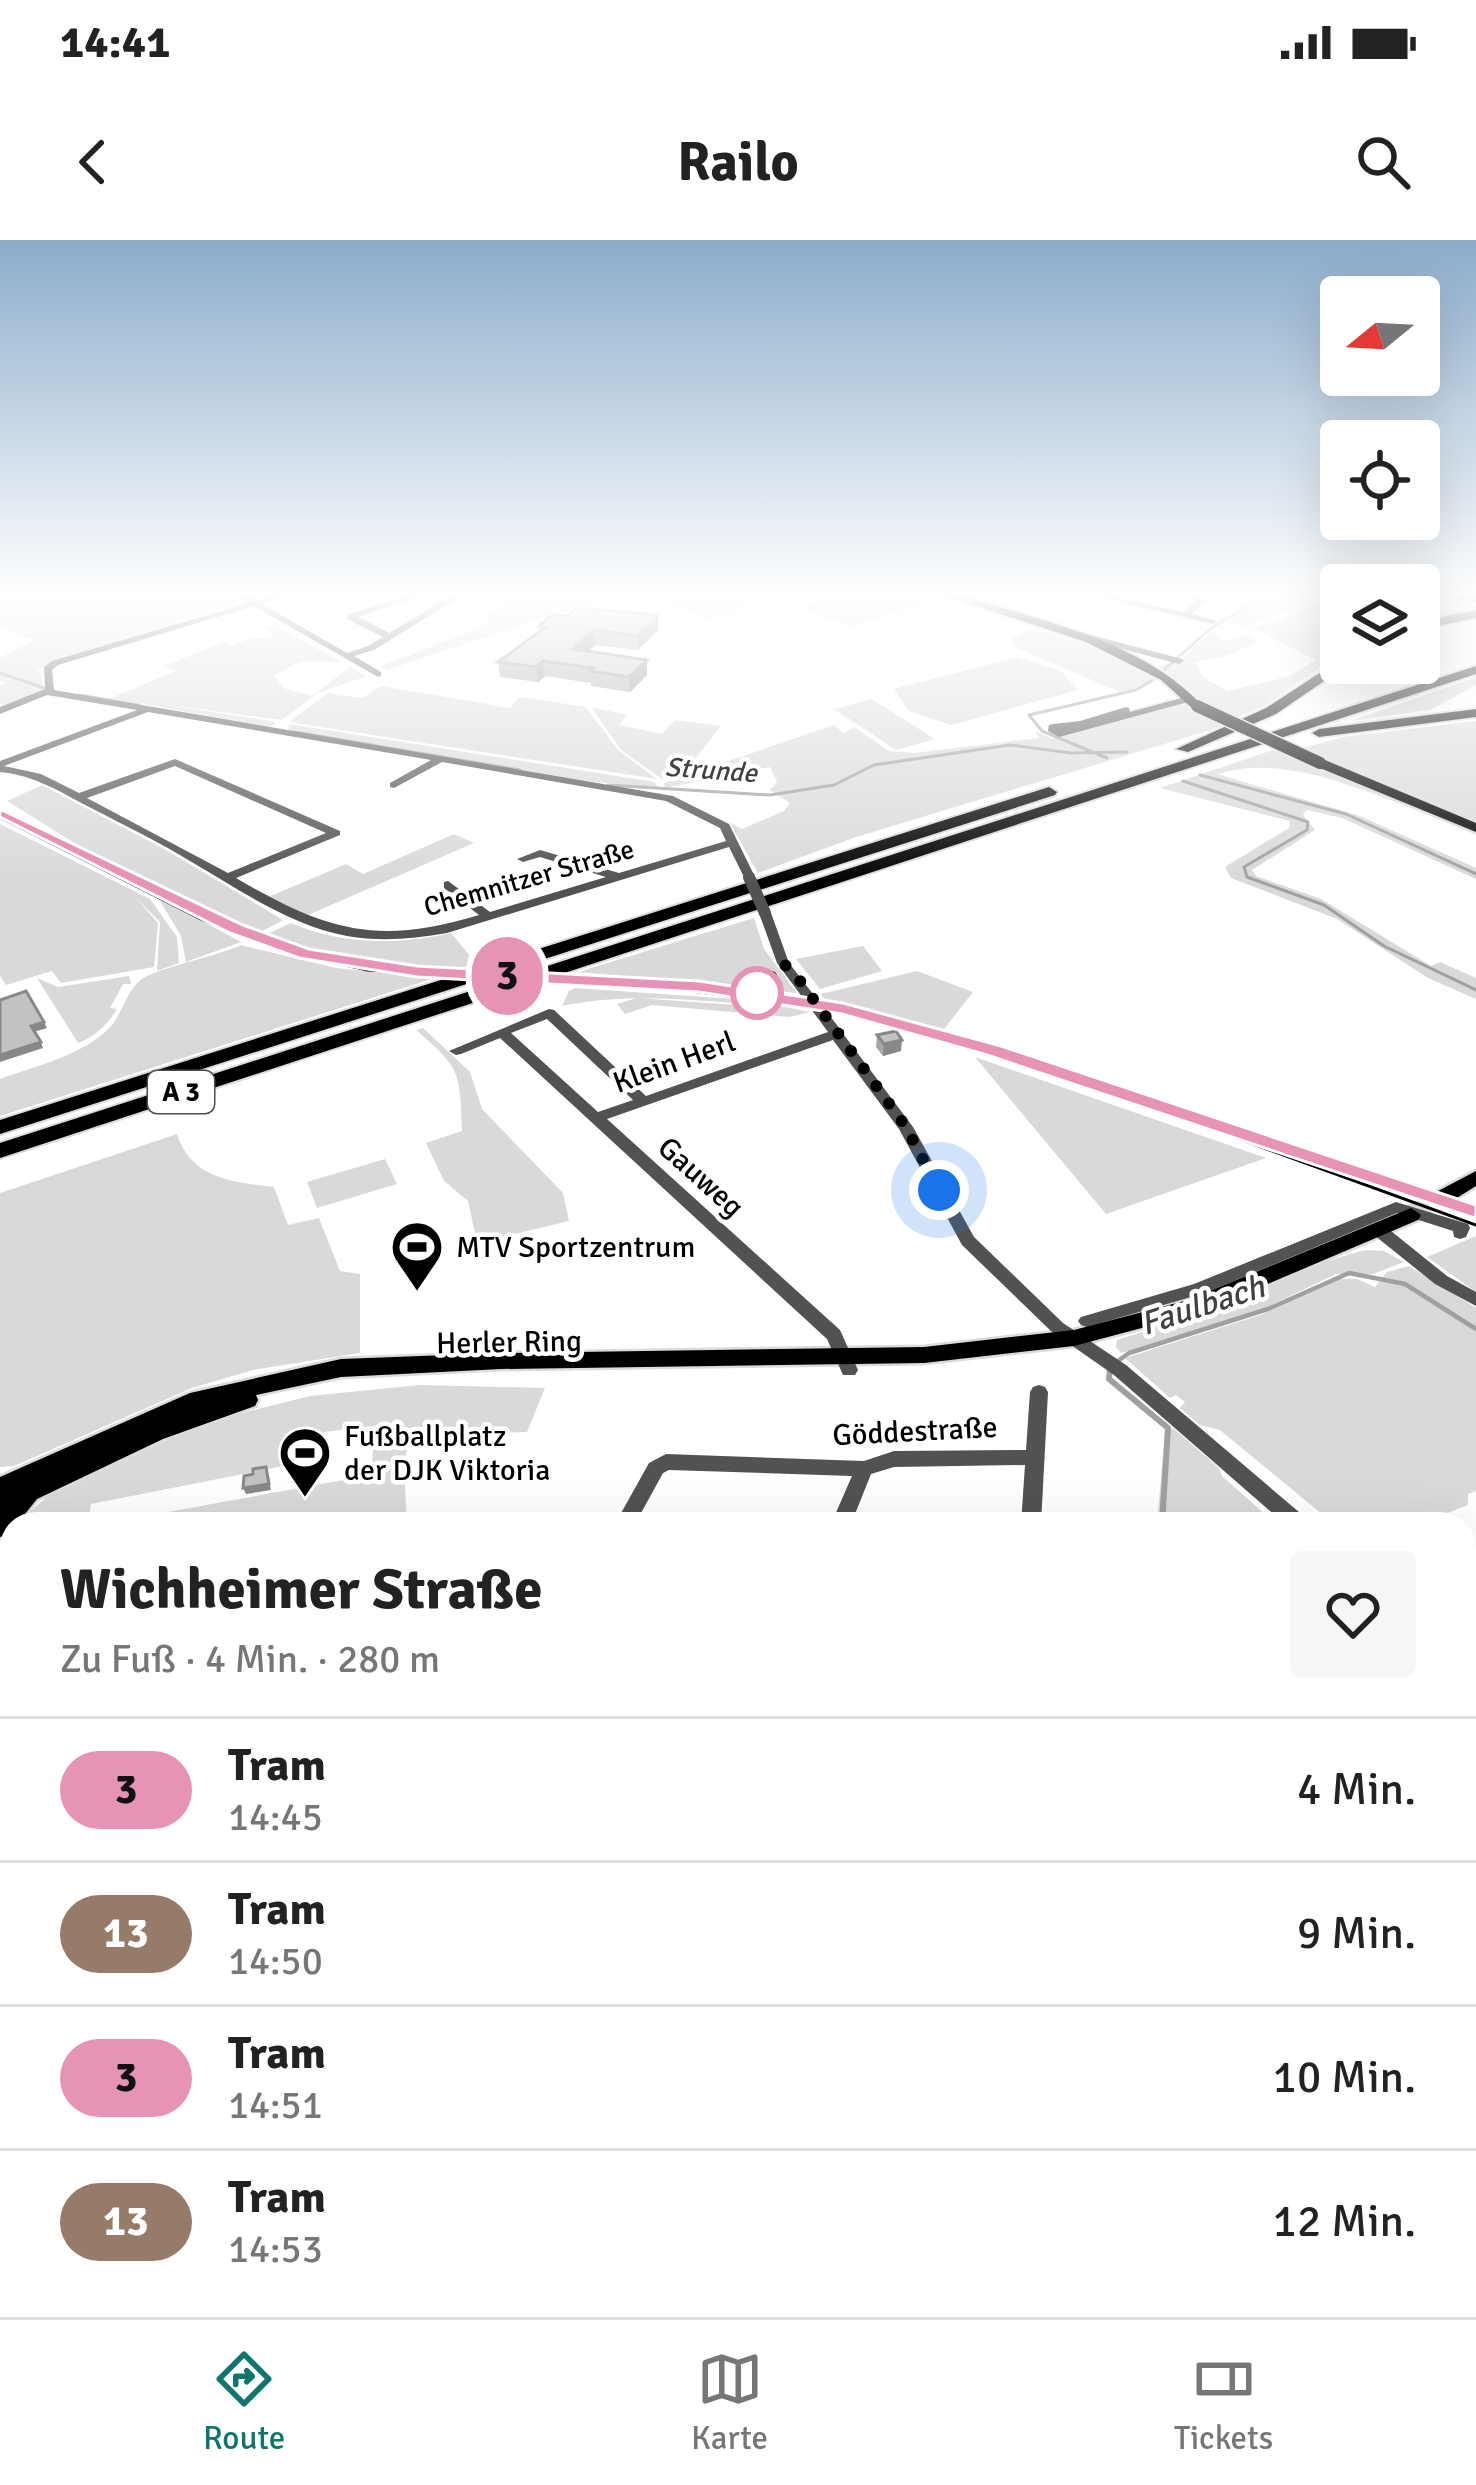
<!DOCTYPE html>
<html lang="de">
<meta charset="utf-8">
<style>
body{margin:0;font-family:Signika,sans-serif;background:#f6f6f6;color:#222;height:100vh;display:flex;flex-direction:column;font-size:45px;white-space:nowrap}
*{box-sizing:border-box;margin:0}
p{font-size:39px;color:#767676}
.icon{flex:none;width:66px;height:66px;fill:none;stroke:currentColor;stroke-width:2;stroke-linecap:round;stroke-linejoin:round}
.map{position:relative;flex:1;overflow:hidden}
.sheet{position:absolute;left:0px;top:1272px;width:1476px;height:807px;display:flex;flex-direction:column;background:#fff;border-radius:36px 36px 0 0;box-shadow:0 12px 48px #0002}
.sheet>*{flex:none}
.badge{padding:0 24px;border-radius:39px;font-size:42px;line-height:78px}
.needle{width:78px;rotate:252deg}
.buttons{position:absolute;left:1320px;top:36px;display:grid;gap:24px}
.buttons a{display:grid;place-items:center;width:120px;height:120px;border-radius:12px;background:#fff;box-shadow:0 12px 48px #0002;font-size:60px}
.you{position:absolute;width:60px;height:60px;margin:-30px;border:9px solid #fff;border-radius:50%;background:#1a73e8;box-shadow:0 0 0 18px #1a73e833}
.map>.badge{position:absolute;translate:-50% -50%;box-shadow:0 0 0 6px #fff}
.round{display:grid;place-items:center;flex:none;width:126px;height:126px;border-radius:12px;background:#f6f6f6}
.headline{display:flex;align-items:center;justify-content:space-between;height:204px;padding:0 60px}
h1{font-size:57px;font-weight:700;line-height:90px}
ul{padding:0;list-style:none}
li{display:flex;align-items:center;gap:36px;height:144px;padding:0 60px;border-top:3px solid #e0e0e0}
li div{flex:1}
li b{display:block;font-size:45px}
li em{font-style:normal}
li .badge{min-width:132px;font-weight:700;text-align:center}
.status{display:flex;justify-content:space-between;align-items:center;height:84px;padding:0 60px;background:#fff;direction:ltr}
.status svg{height:33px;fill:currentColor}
header{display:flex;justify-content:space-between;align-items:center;height:156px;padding:0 60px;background:#fff;font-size:54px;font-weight:700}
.tabs{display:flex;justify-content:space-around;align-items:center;height:168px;border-top:3px solid #e0e0e0;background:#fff;font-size:33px;color:#767676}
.tabs a{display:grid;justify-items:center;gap:6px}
.tabs .selected{color:#0f766e}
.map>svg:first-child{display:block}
</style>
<div class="status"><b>14:41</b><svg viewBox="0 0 49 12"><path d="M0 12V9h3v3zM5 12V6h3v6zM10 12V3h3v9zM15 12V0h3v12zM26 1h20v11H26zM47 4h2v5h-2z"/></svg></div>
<header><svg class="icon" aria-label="back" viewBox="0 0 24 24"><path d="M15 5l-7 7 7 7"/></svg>Railo<svg class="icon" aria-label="search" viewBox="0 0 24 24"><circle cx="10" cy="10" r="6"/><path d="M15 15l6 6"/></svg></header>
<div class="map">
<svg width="1476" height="2077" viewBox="0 0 1476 2077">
<rect width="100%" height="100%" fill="#fff"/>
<path fill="#d9d9d9" d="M0,353H226L237,364L47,424L36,430L41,431L43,449L5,467L0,463V446L7,443L0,440V418L35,400L0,387Z
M504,353H588L602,358L387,430L381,426L493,383L482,376L514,358Z
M635,353H774L712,379Z
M837,353H922L938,358L850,387L801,368Z
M1258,353H1335L1249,386L1222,383L1261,356Z
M1341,354V413L1266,465L1233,479L1191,459L1177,441L1154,428L1180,420L1212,391L1223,401L1249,394L1258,402L1224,417L1194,422L1204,438L1228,451L1287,437L1316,420L1254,389Z
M274,385L341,422L302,421L273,436L286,449L312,456L350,427L367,436L318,453L281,480L162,464L276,482L270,487L111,458L176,431L164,426L224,402L232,406L253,397H276L264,388Z
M1036,388L1089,408L1054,393L1058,390L1156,436L1144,446L1120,452L1015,407L1010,400Z
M1017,417L1061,431L1078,450L951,485L909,471L894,449Z
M1476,437V445L1430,470L1351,481Z
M381,446L510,468L520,457L586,467L618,510L657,539L289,482L328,453L362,458Z
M872,459L935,499L896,510L834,469Z
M1171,459L1227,485L856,597L758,633L730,583L742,589L784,571L790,563L770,550L777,542L770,527L665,548L664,543L834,485L844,493L854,487L889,511L914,513L1039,498L1035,491L1053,499L1091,481Z
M591,467L627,475L619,485L662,494L675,480L721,486L687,529L662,539L621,510Z
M1476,481V586L1299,509L1343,497Z
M289,484L655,542L658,548L586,541L288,490Z
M1279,508L1406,566C1346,544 1281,515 1217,534L1360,576L1476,628V639L1342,578L1307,570L1303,575L1315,590L1252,630L1256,636L1321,659L1431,726L1440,722L1476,738V759L1428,738L1337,679L1231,638L1225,627L1289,588L1290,581L1160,548Z
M42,545L166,610L283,680L261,692L233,685L97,617L7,561Z
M0,584L150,659L177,697L179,723L157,731L160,682L134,656L158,683L154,727L61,743L52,731L6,745L0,736Z
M454,594L474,603L301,678L266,658L346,624L363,634Z
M157,656L241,702L186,722L181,696Z
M754,678L764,709L797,753L578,732Z
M291,683C341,705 398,705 451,693L477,724C422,741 316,717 261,697Z
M241,705L336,728L435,738L0,876V839C35,826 85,815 111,786C123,773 127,749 142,739C160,727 215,717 241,705Z
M863,706L882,731L820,749L796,719Z
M917,731L973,752L944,789L825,760L821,754Z
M129,736L131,744H123L110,768L117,769C107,785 96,796 78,803L37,738L58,747Z
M575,748L748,760L746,764C683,759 623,753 562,766L569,751Z
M636,758L797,769L749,765L751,760L810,772L789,777L652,765L625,774L617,764Z
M423,788L470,832L482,869L563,953L569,981L477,1003L468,961L444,941L426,903L462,891C460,833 461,828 416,790Z
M975,817L1266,918L1106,974Z
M177,894C191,939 233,942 274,947L288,985L319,978L340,1031L360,1034V1113L253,1130L192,1148L14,1226L0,1227V953Z
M385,919L397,944L317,968L307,942Z
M1476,996V1052L1427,1017Z
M1366,1010L1384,1011L1404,1022L1373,1034H1336L1261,1070L1121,1113L1116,1107L1117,1100C1203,1075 1279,1031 1366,1010Z
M1409,1026L1476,1068V1251L1468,1254V1265L1419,1284H1334L1220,1190L1200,1185L1180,1168L1185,1162L1176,1155L1170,1158L1125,1118L1263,1074L1337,1039H1357L1375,1047L1387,1032Z
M420,1145L545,1148L527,1192L409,1195L404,1228L407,1283L477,1284H102L371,1235L375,1186L324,1192L319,1219L91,1264L88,1284H16L49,1255L206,1182L310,1156Z
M1173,1188L1219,1228L1222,1236L1276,1284H1157L1165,1191Z
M301,2067H513L518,2077H296Z"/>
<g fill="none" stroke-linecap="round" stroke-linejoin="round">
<path stroke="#a0a0a0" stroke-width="3" d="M1165,429L1211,388L1269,353
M0,433L50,450
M79,455L139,465
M295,492L520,530
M1107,518L1042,491L1029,475L1136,450L1153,440
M1200,535L1346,574L1476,634
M1183,541L1308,582L1307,590L1244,627L1247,637L1324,665L1384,706L1476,750
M608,545L770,555L834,545L874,525L1010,505L1071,513L1127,512"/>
<path stroke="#a0a0a0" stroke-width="4.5" d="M1118,1121L1129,1113L1268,1069L1349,1033L1405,1044L1476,1089"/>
<path stroke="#a0a0a0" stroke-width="6" d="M1110,1129L1109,1139L1168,1188L1162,1284"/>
<path stroke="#d9d9d9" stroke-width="20" stroke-dasharray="20 10" stroke-linecap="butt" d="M1411,975L1445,956"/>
<g stroke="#dbdbdb" stroke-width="5">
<path id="major" d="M937,353H953C1038,380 1140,399 1203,466L1193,469L1161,440L1086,402Z
M1315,520H1325L1476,583V592L1315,526Z
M1476,931V946L1452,961H1438L1435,956L1438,951Z
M1411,968L1421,975L1418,980L1202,1072L1074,1106L924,1123L501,1129L341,1137L256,1155L258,1160L255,1166L163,1199L37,1259L17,1284H12L9,1294L0,1297V1237L190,1153L341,1119L501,1113L924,1107L1074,1090L1188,1060Z
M0,1365L9,1369L12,1375V1423L3,1420L0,1414Z
M0,1463L12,1471V1512L0,1504Z
M209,2067H245L249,2077H213Z"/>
</g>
<g stroke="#dbdbdb" stroke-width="4">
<path id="highway" d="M1446,353L1476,354V362L1448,356Z
M1476,370V378L1419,390V382Z
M1341,419V423H1348L1346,426L1276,474L1188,512L1176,509L1266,468Z
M1476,426V434L0,918V903Z
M1476,469V477L1319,497L1312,493L1319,489Z
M1049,547L1057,552L1055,555L0,894V880Z"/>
</g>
<path fill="#525252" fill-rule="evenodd" d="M233,353H243L256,360L280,353H293L262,364L347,413L368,406L383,397L347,379V375L415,353H428L358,377L389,393L456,353H466L374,410L354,416L381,432V436L378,437L254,366L58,425L52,430L54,450L673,556L729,584L755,637L745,639L729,607L447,693C413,699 381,702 347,696C289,685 240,650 190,621C159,602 126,586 93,569C62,553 35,535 0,532V521L137,470L47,455L0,474V467L45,449L44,427L52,421L248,363ZM148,472L431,520L390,543V547L394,548L442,522L666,561L720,588L726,601L619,633L540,610L517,619L523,622L540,617L606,637L490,672L448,641L444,642V648L479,675C377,706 326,691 236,638L340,595V591L175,519L79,553L41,534L4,526ZM175,526L326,593L228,633L87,558Z
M1082,353H1098L1183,372L1196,362L1190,353H1198L1205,362L1192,374L1217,381L1213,384Z
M1069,389L1182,419L1184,421L1179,424L1066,394L1065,392Z
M1185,457L1188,458V462L1059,497L1048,491L1049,485L1053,484L1080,481L1126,467L1129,468L1130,472Z
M765,669L771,673L789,723L840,789L844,790V795L913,887L974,997L1063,1083L1126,1125L1306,1278L1309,1284H1285L1114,1135L1051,1091L962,1005L899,889L833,800L607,879L840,1090L858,1130L855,1135H843L827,1099L500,798L461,814L456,815L449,811L549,769L554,770L646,856L828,792L777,723L759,673ZM547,779L633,860L598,872L511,793Z
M1396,962L1468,984L1470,988L1466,997L1460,999L1454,997L1453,991L1397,973L1205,1053L1087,1087L1081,1085L1078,1081L1081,1077L1194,1044Z
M1380,985L1386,987L1447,1036L1476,1052V1066L1435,1044L1374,995L1372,991Z
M1039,1145L1045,1147L1048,1152L1041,1284H1021L1025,1225L894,1227L871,1234L851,1284H831L852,1236L669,1230L663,1233L635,1284H615L649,1223L666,1214L864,1221L894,1211L1026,1210L1030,1152L1033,1147Z
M12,1416V1437L0,1442V1421Z
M1464,1511L1476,1519V1546L1464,1538Z
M12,1971V2001L0,2007V1977Z
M663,2067H695L691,2077H659Z
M975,2067H1003L1000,2077H972Z
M1341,2067H1369L1371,2077H1343Z"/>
<use href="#major" fill="#000" fill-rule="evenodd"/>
<use href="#highway" fill="#000" fill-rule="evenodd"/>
<path stroke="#000" stroke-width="3" d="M0,577L199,678L281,711L368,730L672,748L838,772L1080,841L1476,985"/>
<g stroke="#dbdbdb" stroke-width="15" stroke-linecap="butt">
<path id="major-bridge" d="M1197,466L1320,523"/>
</g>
<path stroke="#525252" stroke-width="12" d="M749,637L765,673"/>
<use href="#major-bridge" stroke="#000" stroke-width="12"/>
</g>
<path fill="#a7a7a7" d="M658,375V390L638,410L595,405L588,411L647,420V435L630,452L591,446V443L545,436L538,442L500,437L498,422L540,391L539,386L567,376Z
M877,795L901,811L883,816L876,807Z
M1476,1342V1426L1466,1427L1464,1423V1358Z"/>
<path fill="#888" d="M658,375V390L638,410L637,396Z
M594,390L595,405L575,424L573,409Z
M647,420V435L630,452L629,437Z
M543,421L545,436L538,442L536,427Z
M44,782L47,788L34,792L31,786Z
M902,800L901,811L883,816L884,804Z
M41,802L43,808L0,822V815Z
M266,1227L271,1250L246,1254L243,1248Z"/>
<path fill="#c2c2c2" stroke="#888" stroke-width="3" d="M576,368L658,375L637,396L594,390L573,409L647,420L629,437L590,431L593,428L543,421L536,427L498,422L546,387L539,386L553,374L567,376Z
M26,751L44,782L31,786L41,802L0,815V760Z
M896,791L902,800L884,804L877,795Z
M266,1227L269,1244L243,1248L244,1236L253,1234V1229Z
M1476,1342V1394L1470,1395L1464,1385V1360Z"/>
<linearGradient id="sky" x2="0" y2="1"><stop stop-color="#8baccb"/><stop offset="0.55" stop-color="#fff"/><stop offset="1" stop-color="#fff" stop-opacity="0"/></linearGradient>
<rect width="1476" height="644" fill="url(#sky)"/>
<path fill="#e693b5" stroke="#fff" stroke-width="3" d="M0,569L243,685L309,709L417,726L699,741L843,763L1001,806L1476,965V978L1468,976L987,815L842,774L699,752L417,737L299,718L230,693L0,577Z"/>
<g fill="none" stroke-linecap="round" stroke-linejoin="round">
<path stroke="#000" stroke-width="12" stroke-dasharray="0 21.6" d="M757,753L783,723L798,738L906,887L939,950"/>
</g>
<defs>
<g id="stadium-pin" transform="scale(2.7)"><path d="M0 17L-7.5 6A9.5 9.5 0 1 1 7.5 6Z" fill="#000" stroke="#fff"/><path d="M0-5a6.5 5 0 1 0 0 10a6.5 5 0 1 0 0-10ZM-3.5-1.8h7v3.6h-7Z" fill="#fff"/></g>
</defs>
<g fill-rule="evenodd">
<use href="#stadium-pin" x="417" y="1007"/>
<use href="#stadium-pin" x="305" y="1213"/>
</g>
<circle fill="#fff" stroke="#e693b5" stroke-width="6" cx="757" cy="753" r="24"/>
<g text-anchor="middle" stroke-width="9" stroke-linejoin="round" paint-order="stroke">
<g font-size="27" font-style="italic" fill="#414141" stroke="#fff">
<text transform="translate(711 530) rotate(4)" y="9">Strunde</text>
</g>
<g font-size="27" fill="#000" stroke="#fff">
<text transform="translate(529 638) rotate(-16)" y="9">Chemnitzer Straße</text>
</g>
<rect fill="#fff" stroke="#4c4c4c" stroke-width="3" x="148" y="831" width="66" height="42" rx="9"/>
<g font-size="27" font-weight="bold" fill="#000">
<text x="181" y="861">A 3</text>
</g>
<g font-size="30" fill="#000" stroke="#fff">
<text transform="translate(674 822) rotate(-20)" y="10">Klein Herl</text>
<text transform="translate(701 937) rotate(42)" y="10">Gauweg</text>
<text transform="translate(509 1102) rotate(-1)" y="10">Herler Ring</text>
<text transform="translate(915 1191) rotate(-3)" y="10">Göddestraße</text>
</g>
<g font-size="30" fill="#000" stroke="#fff" text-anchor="start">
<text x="456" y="1017">MTV Sportzentrum</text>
<text x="344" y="1206">Fußballplatz<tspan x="344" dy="34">der DJK Viktoria</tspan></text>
</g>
<g font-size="33" font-style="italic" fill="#414141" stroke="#fff">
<text transform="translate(1202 1064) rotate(-18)" y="12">Faulbach</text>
</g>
</g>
</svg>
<div class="buttons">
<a><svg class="needle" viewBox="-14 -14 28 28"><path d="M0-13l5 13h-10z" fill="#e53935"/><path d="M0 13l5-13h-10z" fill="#767676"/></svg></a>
<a><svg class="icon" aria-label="locate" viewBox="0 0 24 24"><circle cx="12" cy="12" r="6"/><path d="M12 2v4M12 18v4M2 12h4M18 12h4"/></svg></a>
<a><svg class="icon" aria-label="layers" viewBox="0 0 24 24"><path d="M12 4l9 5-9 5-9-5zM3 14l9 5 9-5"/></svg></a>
</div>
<div class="you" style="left:939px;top:950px"></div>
<b class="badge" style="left:507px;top:736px;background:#e693b5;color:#111">3</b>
<section class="sheet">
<div class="headline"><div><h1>Wichheimer Straße</h1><p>Zu Fuß · 4 Min. · 280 m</p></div><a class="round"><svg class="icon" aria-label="heart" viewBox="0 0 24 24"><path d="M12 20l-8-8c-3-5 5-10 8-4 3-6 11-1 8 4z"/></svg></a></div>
<ul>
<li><span class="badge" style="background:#e693b5;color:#111">3</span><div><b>Tram</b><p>14:45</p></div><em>4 Min.</em></li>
<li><span class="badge" style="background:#967b68;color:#fff">13</span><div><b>Tram</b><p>14:50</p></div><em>9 Min.</em></li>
<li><span class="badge" style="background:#e693b5;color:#111">3</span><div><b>Tram</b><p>14:51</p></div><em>10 Min.</em></li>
<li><span class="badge" style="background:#967b68;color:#fff">13</span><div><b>Tram</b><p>14:53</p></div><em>12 Min.</em></li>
</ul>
</section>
</div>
<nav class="tabs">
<a class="selected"><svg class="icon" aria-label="directions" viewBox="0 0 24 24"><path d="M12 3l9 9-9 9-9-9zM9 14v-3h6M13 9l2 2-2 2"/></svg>Route</a>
<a><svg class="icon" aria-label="map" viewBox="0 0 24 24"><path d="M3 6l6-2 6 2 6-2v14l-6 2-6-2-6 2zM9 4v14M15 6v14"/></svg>Karte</a>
<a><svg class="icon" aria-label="tickets" viewBox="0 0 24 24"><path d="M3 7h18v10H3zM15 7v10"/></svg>Tickets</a>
</nav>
